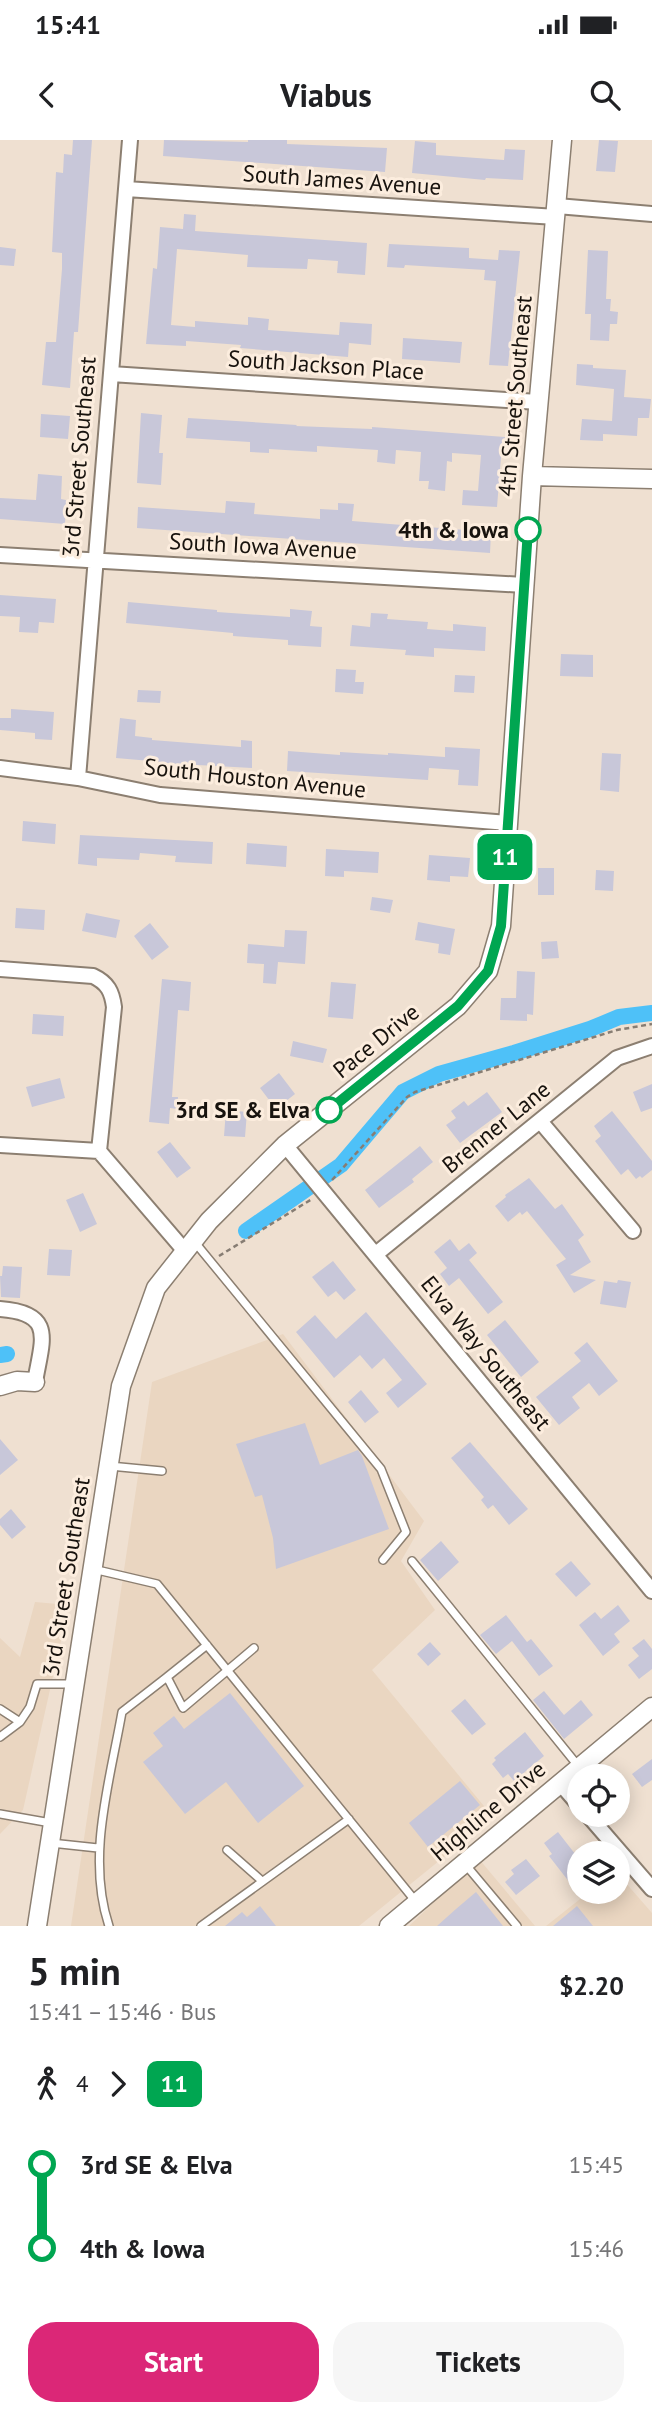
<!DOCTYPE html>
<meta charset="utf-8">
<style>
body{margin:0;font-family:"PT Sans",sans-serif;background:#f6f6f6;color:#202124;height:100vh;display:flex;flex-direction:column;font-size:26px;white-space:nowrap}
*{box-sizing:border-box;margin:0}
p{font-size:23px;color:#757577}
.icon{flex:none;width:38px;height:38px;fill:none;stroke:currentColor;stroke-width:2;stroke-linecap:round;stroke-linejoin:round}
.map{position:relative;height:1786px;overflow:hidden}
.sheet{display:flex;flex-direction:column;background:#fff;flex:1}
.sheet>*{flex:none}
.badge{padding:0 14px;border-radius:10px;font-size:24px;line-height:46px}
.controls{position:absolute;left:567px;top:1624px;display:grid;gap:14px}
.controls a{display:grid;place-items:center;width:63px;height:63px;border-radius:50%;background:#fff;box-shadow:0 4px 18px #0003;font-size:35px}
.map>.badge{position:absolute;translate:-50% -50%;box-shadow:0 0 0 4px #fff}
.legs{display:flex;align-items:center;gap:10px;height:77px;padding:0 28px;font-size:23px}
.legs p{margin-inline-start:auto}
.summary{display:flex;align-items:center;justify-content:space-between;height:119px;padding:0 28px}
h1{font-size:38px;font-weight:600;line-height:52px}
.primary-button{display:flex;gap:14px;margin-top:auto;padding:14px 28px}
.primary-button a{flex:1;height:80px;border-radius:28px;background:#db2777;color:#fff;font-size:28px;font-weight:600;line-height:80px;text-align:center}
.primary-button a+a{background:#f6f6f6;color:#202124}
ul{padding:0 28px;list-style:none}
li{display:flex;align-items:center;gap:24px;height:84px;font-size:26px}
li i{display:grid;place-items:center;width:10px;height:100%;margin:0 9px;background:currentColor}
li i::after{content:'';width:18px;height:18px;margin:-9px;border:5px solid;border-radius:50%;background:#fff}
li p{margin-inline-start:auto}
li:first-child i{background:linear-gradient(#0000 50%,currentColor 0)}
li:last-child i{background:linear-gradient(currentColor 50%,#0000 0)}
.status{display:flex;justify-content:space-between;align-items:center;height:49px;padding:0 35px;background:#fff;direction:ltr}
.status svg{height:19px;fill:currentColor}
header{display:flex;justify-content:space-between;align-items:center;height:91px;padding:0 28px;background:#fff;font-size:32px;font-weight:600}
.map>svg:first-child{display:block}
</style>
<div class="status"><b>15:41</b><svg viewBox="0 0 49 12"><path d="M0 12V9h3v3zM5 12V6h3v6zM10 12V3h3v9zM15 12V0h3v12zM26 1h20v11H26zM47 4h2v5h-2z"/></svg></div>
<header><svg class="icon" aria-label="back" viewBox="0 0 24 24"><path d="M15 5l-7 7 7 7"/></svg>Viabus<svg class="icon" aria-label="search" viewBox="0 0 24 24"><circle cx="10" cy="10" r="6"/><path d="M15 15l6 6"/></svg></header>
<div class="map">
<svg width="652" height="1786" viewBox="0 0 652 1786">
<rect width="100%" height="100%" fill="#efe0d1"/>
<path fill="#ead6c1" d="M283,1194L424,1381L401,1421L435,1470L372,1530L493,1677L359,1786H71L152,1242Z
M35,1462L69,1465L23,1670L0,1694V1498L20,1517Z
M479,1719L535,1786H409Z
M618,1734L652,1773V1786H546L589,1752H618Z"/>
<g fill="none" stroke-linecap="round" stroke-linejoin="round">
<path stroke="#4ec1f8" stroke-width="16" d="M246,1091L341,1025L403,952L439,934L514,913L590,889L619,877L652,873
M0,1215L7,1214"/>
</g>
<path fill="#c8c7d9" d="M73,0H92L78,192H74L70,248L42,245L46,202H56L62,129V113L52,112L56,32L63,33L64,14L72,15Z
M164,0L248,2V0H287V4L387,8L385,32L163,16Z
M599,0L618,1L615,32L596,31Z
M415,1L436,3V15L504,20L505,9L525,10L523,40L486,38L485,40L412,33Z
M184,74L196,75L195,91L367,103L365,135L337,133L338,121L308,119L307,129L247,127L248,115L177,109L171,185L195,187V181L248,185V177L269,179L268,190L339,195L340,182L372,184L371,205L349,203L348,217L240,208L241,205L186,201V206L146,204L153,128L157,129L160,87L183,89Z
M389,104L469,108V118L498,120L499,110L520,111L508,226L489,225L496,141L484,140L485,130L405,125L404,128L387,127Z
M0,107L16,109L14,126L0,125Z
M588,110L608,111L606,159H611L610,171L618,172L617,184H610L609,201L590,200L591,174H585Z
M403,198L462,202L460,223L402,219Z
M577,224L593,225V228L626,230L624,257L651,259L649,278H638L637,296L603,294V301L580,300L582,279L612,281L614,249L576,245Z
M141,273L162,275L159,313H163L161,345L137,343Z
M41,274L70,276L68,299L40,297Z
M188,278L297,285L296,286L372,289V287L505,297L504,317H501L497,367L462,365L463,350L478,351L481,315L452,313V322L447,321L445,351L428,349L429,341H419L421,312L396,310L395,324L377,322L378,310L317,306V312L269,309V313L250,312V302L186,298Z
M38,334L62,336L61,359L66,360L65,384L0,379V358L36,360Z
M226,361L255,363L254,374L320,379V369L338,370V363L354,364L352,381L491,392L490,413L137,388L138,367L225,373Z
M0,455L56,459L54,483L39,482L38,493L19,492L20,477L0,476Z
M128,462L217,470V472L290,477V469L312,471L310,486L322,487L321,507L288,505V500L233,496V493L126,483Z
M371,473L388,474L387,479L428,482L427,489L453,491V484L486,487L485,511L434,508V517L405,515L406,510L350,506L352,485L370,487Z
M561,514L593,515V537L560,536Z
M336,529L356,530L355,542H364L363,554L335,552Z
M455,535L475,536L474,553L454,552Z
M138,550L161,551L160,563L137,562Z
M11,569L54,572L52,600L35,599V593L0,590V578H11Z
M120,578L136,580L135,596L152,598V600L241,607V600L252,601V628L162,623V622L116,618Z
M445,607L480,609L478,646L458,645L459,630L429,628L428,640L287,631L288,611L340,615V612L388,615V613L445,617Z
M602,613L621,614L619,652L600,650Z
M23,681L56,684L55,704L22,701Z
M80,695L213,702L212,724L175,722L176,716L140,713L139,720L97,718V726L78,724Z
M247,703L287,706L286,727L246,724Z
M326,709L379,712L378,733L344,731V737L325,736Z
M429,715L470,718L468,737L450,736V742L427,740Z
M538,728H554V755H538Z
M596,730L614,731L613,751L595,750Z
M372,757L393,760L390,773L370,770Z
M16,768L45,770L44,790L15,788Z
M86,773L120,780L116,798L82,791Z
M418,782L455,789L450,815L438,813L439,804L415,800Z
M150,783L169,807L152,820L134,796Z
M285,790L307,791L305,824L278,822L276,844L263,843L264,824L247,823L248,804L284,807Z
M557,801L559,818L542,819L541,802Z
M517,831L535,832L533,875L527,874V881L500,880L501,858H516Z
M162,839L191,842L189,871L178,870L172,957H178L177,969L170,968L169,984L149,982Z
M331,842L356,844L353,879L328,877Z
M33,874L64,876L63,896L32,894Z
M293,901L327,909L323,923L290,916Z
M279,933L295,954L276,969L260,948Z
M60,938L65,958L32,967L26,947Z
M652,944V968L641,972L633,952Z
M487,952L502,972L460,1003L446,985L456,978L451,971L464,961L468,966Z
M226,970L247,972L245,997L224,996Z
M612,971L652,1021V1030L642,1038L640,1036L636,1039L628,1029L621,1035L595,1001L601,996L594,986Z
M170,1002L191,1028L177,1038L157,1012Z
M420,1006L433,1022L412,1039L414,1042L379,1068L365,1050Z
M529,1038L555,1069L562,1064L584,1095L578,1100L591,1122L570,1135L596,1140L574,1153L556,1125L566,1119L527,1071L522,1075L520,1072L508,1082L495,1066L506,1057L505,1055Z
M83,1053L97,1084L80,1092L66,1060Z
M450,1099L459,1111L469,1103L477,1113L469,1120L503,1162L488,1174L459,1138L449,1146L440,1134L447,1128L434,1112Z
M49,1109L72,1110L70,1136L47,1135Z
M333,1121L356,1150L344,1160L336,1151L328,1157L312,1137Z
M3,1126L22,1127L20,1158L1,1157L0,1136H2Z
M618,1140L631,1142L626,1168L600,1164L604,1141L617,1143Z
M366,1172L427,1244L398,1268L386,1253L402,1240L384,1218L372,1229L360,1215L334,1238L296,1192L315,1175L336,1199Z
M505,1180L539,1222L521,1237L487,1195Z
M587,1202L618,1241L599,1256L589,1243L572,1257L580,1268L559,1285L536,1257L581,1221L574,1213Z
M361,1250L379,1272L365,1283L348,1262Z
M305,1283L320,1325L358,1310L362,1316L389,1389L276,1429L273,1398L262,1355L255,1357L236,1304Z
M0,1299L18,1320L0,1335Z
M470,1302L528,1369L509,1385L493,1365L488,1369L481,1360L484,1357L451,1318Z
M11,1369L26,1387L12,1399L0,1385V1379Z
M441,1401L459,1422L438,1441L420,1420Z
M571,1421L591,1444L576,1457L555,1434Z
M618,1465L630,1481L614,1494L620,1502L603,1516L579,1485L595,1472L601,1479Z
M506,1475L527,1502L531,1499L553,1526L539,1536L512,1501L496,1514L480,1495Z
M644,1499L652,1509V1529L639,1539L628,1525L639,1516L632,1508Z
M430,1502L441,1514L428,1526L417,1514Z
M544,1551L564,1575L581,1560L593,1575L564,1599L533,1560Z
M230,1553L304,1646L258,1683L226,1642L185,1674L143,1622L163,1606L153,1593L174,1576L184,1589Z
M465,1559L486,1584L472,1595L451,1571Z
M525,1592L544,1616L514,1641L508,1634L503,1638L492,1624L496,1620L494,1618Z
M652,1619V1640L642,1647L632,1634Z
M460,1641L480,1665L428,1707L409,1683Z
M558,1692L579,1719V1735L570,1743L549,1716L552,1714L544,1703Z
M526,1719L540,1736L516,1755L505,1742L514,1734L511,1730Z
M476,1752L503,1786H437L456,1769Z
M260,1766L276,1786H225L242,1772L247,1777Z
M577,1766L593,1786H553Z"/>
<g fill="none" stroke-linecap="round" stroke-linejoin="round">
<g stroke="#8c7f71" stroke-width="10">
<path id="service" d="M193,1100L381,1329L406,1392L383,1420
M110,1326L162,1331
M412,1421L579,1627
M93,1429L157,1444L417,1763
M167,1537L207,1505
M0,1569L20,1582L30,1567L37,1544H74
M0,1597L20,1582
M0,1674L51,1683
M51,1703L98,1708
M227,1710L262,1741
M465,1724L517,1786
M109,1786C86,1717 110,1641 122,1572L167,1537L183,1568L254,1508
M201,1786L349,1679"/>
</g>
<g stroke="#8c7f71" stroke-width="18">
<path id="minor" d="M126,49L556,77
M557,66L652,74
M111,234L538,262
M0,415L524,445
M0,628L78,638L160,655L508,683
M78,638L130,0
M0,829L93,836C108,843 112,852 114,867L99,1011
M540,981L633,1091
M0,1005L99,1011
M285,1005L652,1451
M99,1011L184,1110
M376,1114L617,918L652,906
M0,1169C56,1173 42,1200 35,1242
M560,1643L579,1665
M588,1675L652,1749"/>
</g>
<g stroke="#8c7f71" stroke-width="21">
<path id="tertiary" d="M532,336L652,339
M0,1246L17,1241L35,1242
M37,1786L121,1246L156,1148L209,1081L285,1005L458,866L488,831L501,786L532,336L562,0
M389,1786L652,1567"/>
</g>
<path stroke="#877d73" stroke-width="2.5" stroke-dasharray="5 3.5" stroke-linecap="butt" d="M332,1040L407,957L415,952L617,890L652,884
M219,1116L312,1059"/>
<use href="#service" stroke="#fff" stroke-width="7"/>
<use href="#minor" stroke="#fff" stroke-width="14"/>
<use href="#tertiary" stroke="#fff" stroke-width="18"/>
</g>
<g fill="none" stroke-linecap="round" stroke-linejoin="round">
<g stroke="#fff" stroke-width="16">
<path id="line-1" d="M329,970L458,866L488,831L501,786L528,390"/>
</g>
<use href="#line-1" stroke="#00a651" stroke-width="10"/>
</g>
<g fill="#fff" stroke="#00a651" stroke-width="3.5">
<circle cx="528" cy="390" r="12"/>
<circle cx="329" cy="970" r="12"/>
</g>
<g text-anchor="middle" stroke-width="6" stroke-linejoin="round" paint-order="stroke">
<g font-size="23" fill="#18130e" stroke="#fcedde">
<text transform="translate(342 40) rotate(4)" y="8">South James Avenue</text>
<text transform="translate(326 225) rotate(4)" y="8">South Jackson Place</text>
<text transform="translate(515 256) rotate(-85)" y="8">4th Street Southeast</text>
<text transform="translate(79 317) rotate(-85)" y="8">3rd Street Southeast</text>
<text transform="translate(263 406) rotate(3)" y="8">South Iowa Avenue</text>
<text transform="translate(255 638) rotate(6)" y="8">South Houston Avenue</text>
<text transform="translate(376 901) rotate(-39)" y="8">Pace Drive</text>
<text transform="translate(496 987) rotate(-39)" y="8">Brenner Lane</text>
<text transform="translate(486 1213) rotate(51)" y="8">Elva Way Southeast</text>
<text transform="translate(66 1437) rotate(-81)" y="8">3rd Street Southeast</text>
<text transform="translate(488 1671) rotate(-40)" y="8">Highline Drive</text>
</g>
<g font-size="23" font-weight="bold" fill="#18130e" stroke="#fcedde" text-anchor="end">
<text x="509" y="398">4th &amp; Iowa</text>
<text x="310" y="978">3rd SE &amp; Elva</text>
</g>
</g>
</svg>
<div class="controls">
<a><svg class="icon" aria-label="locate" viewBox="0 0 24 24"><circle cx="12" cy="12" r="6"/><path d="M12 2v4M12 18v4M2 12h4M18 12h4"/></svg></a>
<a><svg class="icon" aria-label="layers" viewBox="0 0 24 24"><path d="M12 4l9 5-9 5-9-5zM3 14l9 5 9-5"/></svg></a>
</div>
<b class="badge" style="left:505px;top:717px;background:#00a651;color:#fff">11</b>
</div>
<section class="sheet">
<div class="summary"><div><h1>5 min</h1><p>15:41 – 15:46 · Bus</p></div><b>$2.20</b></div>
<div class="legs"><svg class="icon" aria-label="walk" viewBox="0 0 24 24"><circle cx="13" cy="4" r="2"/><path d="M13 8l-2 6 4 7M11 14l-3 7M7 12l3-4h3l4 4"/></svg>4<svg class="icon" aria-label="forward" viewBox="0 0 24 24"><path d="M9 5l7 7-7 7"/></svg><b class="badge" style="background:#00a651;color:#fff">11</b></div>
<ul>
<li><i style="color:#00a651"></i><b>3rd SE &amp; Elva</b><p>15:45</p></li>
<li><i style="color:#00a651"></i><b>4th &amp; Iowa</b><p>15:46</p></li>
</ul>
<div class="primary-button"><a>Start</a><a>Tickets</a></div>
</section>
